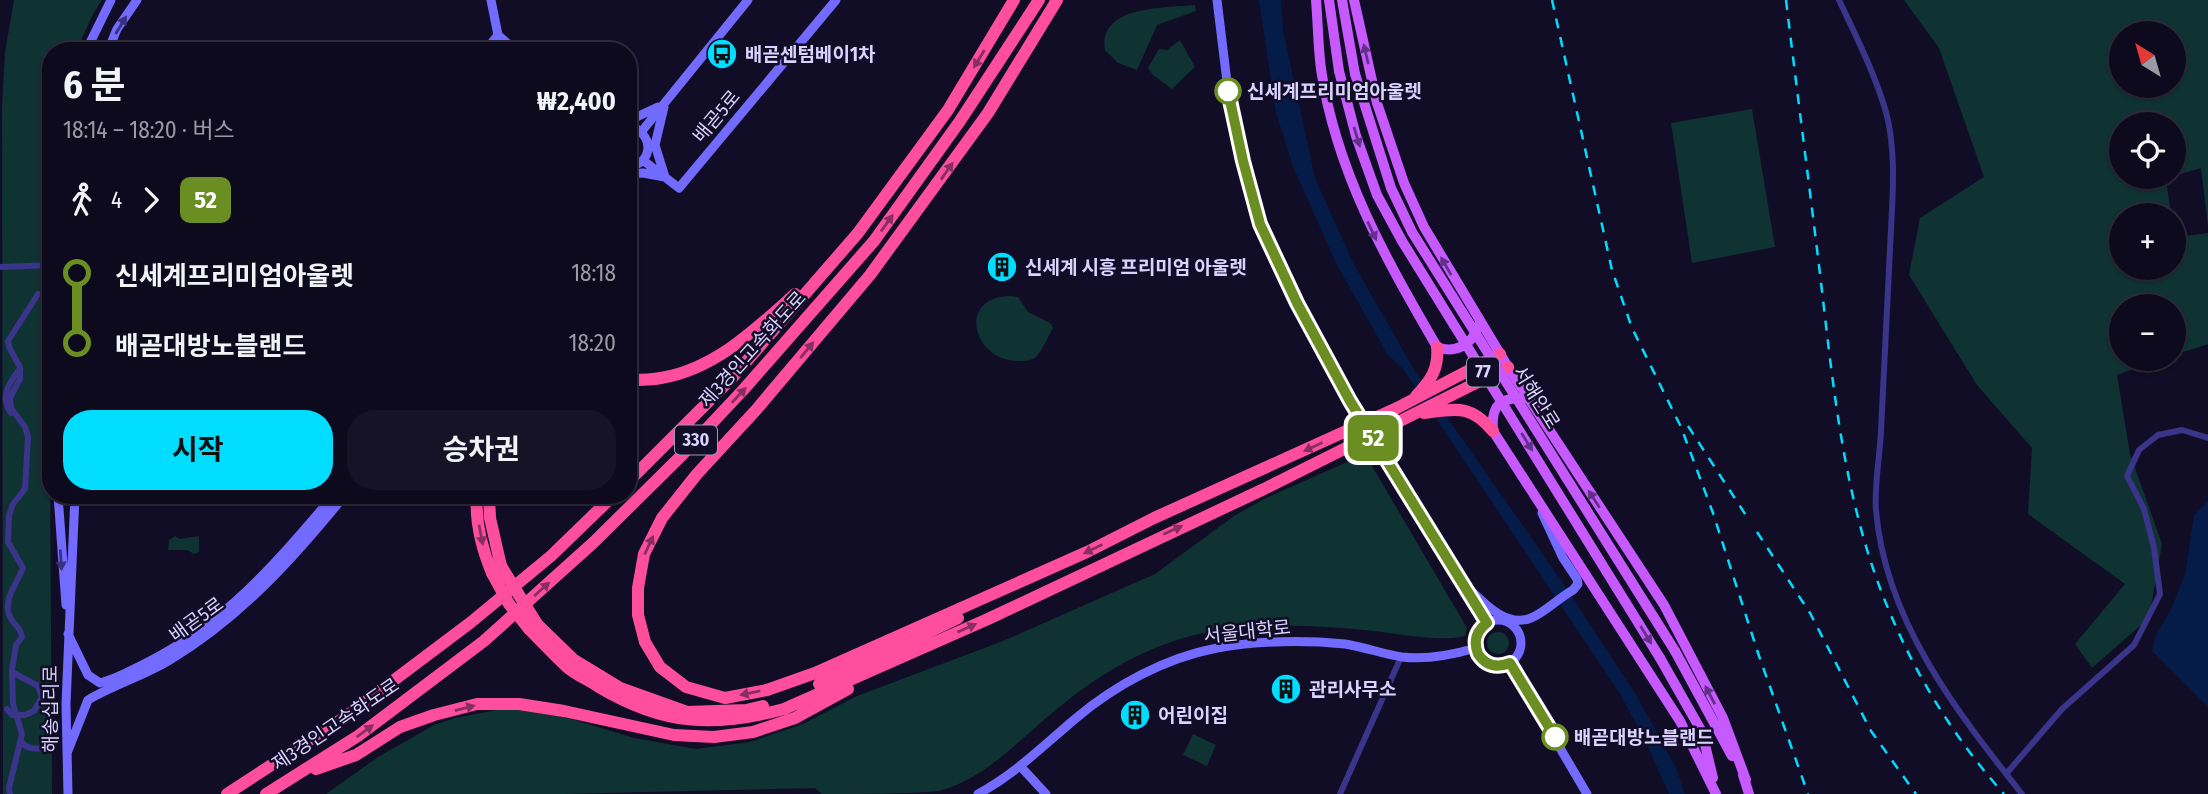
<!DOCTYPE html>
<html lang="ko">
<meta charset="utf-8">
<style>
body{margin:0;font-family:"Fira Sans Condensed","Noto Sans KR",sans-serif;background:#171326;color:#f1f3f6;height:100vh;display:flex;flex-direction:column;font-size:26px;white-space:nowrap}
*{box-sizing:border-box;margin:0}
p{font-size:23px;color:#9b9aa4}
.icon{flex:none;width:38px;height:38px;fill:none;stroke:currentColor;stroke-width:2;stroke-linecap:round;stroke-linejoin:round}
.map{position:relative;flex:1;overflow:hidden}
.drawer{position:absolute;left:42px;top:42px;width:595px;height:462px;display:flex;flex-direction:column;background:#0e0a1d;border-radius:28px;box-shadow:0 2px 5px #0004,0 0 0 2px #2e2b3b}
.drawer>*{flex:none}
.badge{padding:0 14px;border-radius:10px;font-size:24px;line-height:46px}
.needle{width:46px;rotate:323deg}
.tools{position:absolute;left:2109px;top:21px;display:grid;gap:14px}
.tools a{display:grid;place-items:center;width:77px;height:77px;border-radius:50%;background:#0e0a1d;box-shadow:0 2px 5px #0004,0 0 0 2px #2e2b3b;font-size:35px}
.map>.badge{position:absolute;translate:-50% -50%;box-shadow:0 0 0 4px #fff}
.legs{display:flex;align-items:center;gap:10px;height:77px;padding:0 21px;font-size:23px}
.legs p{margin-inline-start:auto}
.overview{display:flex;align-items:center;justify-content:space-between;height:119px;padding:0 21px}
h1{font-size:38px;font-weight:700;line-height:52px}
.primary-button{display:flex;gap:14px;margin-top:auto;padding:14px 21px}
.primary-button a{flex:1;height:80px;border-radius:28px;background:#00ddfe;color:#111;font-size:28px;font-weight:700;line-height:80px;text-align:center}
.primary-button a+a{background:#171326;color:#f1f3f6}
ul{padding:0 21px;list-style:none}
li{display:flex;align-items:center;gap:24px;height:70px;font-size:26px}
li i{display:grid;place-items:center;width:10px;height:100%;margin:0 9px;background:currentColor}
li i::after{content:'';width:18px;height:18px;margin:-9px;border:5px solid;border-radius:50%;background:#0e0a1d}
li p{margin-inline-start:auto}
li:first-child i{background:linear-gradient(#0000 50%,currentColor 0)}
li:last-child i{background:linear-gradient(currentColor 50%,#0000 0)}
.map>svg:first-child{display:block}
</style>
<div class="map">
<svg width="2208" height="794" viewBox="0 0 2208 794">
<rect width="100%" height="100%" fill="#120d27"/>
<path fill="#0f3232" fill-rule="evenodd" d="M14,0H102L93,14L76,51H51L49,285L52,794H3L2,107L5,52Z
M1904,0H2208V227L2201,168L2174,176V124H2121V177H2170L2166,179L2171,215H2121V268H2174V223L2186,236L2208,233V344L2174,355V306H2121V359H2161L2117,375L2130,454L2162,544L2149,618L2092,668L2075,644L2125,584L2028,514L2032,448L1977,385L1909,275L1920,218L1984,177L1939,48ZM2121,33H2174V86H2121Z
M1195,5L1196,11L1157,25L1137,70L1118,63L1105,50C1098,5 1166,8 1195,5Z
M1180,40L1195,67L1172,89L1153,75L1148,68L1159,49L1167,50Z
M1752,109L1775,247L1692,263L1671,123Z
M1011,296L1018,297L1028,312L1050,323L1053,328C1048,336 1043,350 1036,357C1032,360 1026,361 1021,361C973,364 955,296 1011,296Z
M1365,454L1467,628L1465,636C1442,643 1389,632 1364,630C1304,624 1238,622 1180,639C1128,655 1084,685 1044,720C1011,748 981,780 939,791C910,794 854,794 822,794L815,788L564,794H326L378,757L434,725L455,718L497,710L514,708L555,714L634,738L696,749L750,742L803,724L857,696L1003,641L1155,574L1234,516L1264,499Z
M175,536L180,539L199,536V552L194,554L187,550H168L169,540Z
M1487 643a11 11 0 1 1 22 0a11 11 0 1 1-22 0Z
M1193,734L1216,745L1207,766L1183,755Z"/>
<path fill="#051b48" d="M1259,0H1281L1283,30L1315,178L1353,263L1416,373L1561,580L1638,698L1675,766L1685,794H1669L1646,742L1620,694L1403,369L1388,355L1338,267L1294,169L1276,113Z
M2208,501V707L2152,651L2155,637L2172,607L2185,574L2194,515Z"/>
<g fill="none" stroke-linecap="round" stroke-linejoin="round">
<path stroke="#3a348a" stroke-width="6" d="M1839,0C1856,36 1875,74 1886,112C1896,149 1893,192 1891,229C1888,296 1884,363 1881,431C1880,455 1874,486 1876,510C1885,620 1956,711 2022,794
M0,267L51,265
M11,413C0,398 8,384 19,370
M7,709L12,715H25L34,711L42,697L38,686L12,672
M21,741C28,751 37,749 48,747
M2006,774L2062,709L2134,645L2160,594L2154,548L2144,509L2127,476L2139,450L2158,435L2182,430L2208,438
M10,794L9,788L22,734L13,704L12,670L16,645L22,637C21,628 14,625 10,617C2,601 17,583 23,568L8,542L9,516L13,504L25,489L28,437L25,427L11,408L10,398L20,379V367L10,349L8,341L38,294
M1340,794L1401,657"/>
<path stroke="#736aff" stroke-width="9" d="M1217,0L1228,90L1243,161L1260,224L1297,303L1350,401
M498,35L516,51
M86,51L111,0
M108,51L117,29L137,0
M485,51L498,35L491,0
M628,121L658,107
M628,126C654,131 655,164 628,167
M642,131L748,0
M644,161L679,188L836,0
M628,174L643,173L665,177L655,145L664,107
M1379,448L1487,623
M58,495L66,605
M1461,581C1479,597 1503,629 1531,618C1544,613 1559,598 1573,590L1578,584L1577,579L1563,558L1542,513
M1475 643a23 23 0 1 1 46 0a23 23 0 1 1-46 0Z
M68,634L88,675L100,683C116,679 130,671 144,664C226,623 276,563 334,495
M1510,663L1587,794
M67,753L88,700C113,685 144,676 170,660C240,618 294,558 345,495
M1021,767L1046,794
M68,794L66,704L75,495
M978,794C1015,774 1043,746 1075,719C1115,685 1165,658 1217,648C1258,641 1303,640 1345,644C1364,647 1383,654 1402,657C1427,660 1452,655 1476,648"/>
<path stroke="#c75aff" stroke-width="10" d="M1316,0C1318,23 1318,46 1321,69C1336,172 1386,259 1437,347C1454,354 1473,345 1478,326
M1329,0L1339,71
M1342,0L1355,74
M1354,0L1377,103L1404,183L1424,227L1508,367L1664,605L1723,718L1746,780
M1523,398C1498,398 1491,407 1493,431L1680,721L1716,794
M1675,651L1732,756
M1660,658L1702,732L1713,778
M1743,775L1749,794"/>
<path stroke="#ff4e9d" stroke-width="12" d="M1057,0L988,113L870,275L756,410L697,474L662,518L644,554L638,588V615L645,642L660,667L686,687L725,698L767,690L815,673L1087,552L1154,518L1397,408L1500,354
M628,380C639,380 651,380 661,378C715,369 756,329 795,294
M1416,396C1431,380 1439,369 1437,347
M1424,413C1456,409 1470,404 1493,431
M628,482L732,378L858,233L948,110L1014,0
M477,495C475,521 482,549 492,573
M489,495L490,518L501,566
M537,624L574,660L620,688L687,712L746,710L763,706
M529,629C542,642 554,655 567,667C576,675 589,680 599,687C663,725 713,728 784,709L988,619L1264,489L1508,367
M819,684L958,618
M316,769L356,755L400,727L434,715L477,704H519L564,711L674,735L714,737L753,732L795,718L848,689
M227,794L345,717L470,623L551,556L614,495
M266,794L358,736L484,641L594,542L683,454L744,389L874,241L960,121L1039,0"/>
<path stroke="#00ddfe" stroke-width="2.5" stroke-dasharray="10 9" stroke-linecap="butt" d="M1552,0L1612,270L1632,328L1681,427L1713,513L1758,653L1808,794
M1786,0C1797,91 1809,183 1820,274C1830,358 1838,443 1860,525C1886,624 1936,718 2004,794
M1688,426L1749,520
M1757,532L1810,613L1871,731L1916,794"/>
<path stroke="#736aff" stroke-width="9" d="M1350,401L1379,448"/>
<path stroke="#c75aff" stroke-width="10" d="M1339,71L1356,136L1377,195L1402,241L1660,658
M1355,74L1391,188L1412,232L1675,651"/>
<path stroke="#ff4e9d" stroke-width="12" d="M501,566L537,624
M492,573L509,604L529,629"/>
</g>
<defs><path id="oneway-solid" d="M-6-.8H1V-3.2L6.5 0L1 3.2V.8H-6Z" transform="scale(1.75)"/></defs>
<g fill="#39327d">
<use href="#oneway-solid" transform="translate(121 25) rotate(-59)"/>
<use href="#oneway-solid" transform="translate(61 560) rotate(86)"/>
</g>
<g fill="#633088">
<use href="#oneway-solid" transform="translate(1366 54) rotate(-103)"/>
<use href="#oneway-solid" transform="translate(1357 137) rotate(73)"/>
<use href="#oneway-solid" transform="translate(1372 231) rotate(65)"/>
<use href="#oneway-solid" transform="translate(1446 266) rotate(-120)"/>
<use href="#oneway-solid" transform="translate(1527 442) rotate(58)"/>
<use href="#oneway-solid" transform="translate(1594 499) rotate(-123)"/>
<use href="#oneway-solid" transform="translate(1646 635) rotate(58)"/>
<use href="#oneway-solid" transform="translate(1710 695) rotate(-118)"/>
</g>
<g fill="#882e62">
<use href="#oneway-solid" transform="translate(979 59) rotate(121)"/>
<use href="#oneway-solid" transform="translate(947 171) rotate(-55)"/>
<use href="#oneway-solid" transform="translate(887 223) rotate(-54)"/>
<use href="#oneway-solid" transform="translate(807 350) rotate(-50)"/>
<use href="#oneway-solid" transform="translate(739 395) rotate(-47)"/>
<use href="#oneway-solid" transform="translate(1313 447) rotate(155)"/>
<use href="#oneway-solid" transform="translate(1173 530) rotate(-24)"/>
<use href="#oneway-solid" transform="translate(481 535) rotate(79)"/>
<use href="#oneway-solid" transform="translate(649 545) rotate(-65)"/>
<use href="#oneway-solid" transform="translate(1093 549) rotate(154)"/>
<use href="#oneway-solid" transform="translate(542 589) rotate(-42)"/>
<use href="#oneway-solid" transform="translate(967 628) rotate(-24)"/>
<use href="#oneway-solid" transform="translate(750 693) rotate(168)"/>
<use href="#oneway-solid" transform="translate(465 708) rotate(-14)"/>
<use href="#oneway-solid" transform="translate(365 731) rotate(-36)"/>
</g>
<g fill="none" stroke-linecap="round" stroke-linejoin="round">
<g stroke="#fff" stroke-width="16">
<path id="line-1" d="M1228,91L1243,161L1260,224L1297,303L1350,401L1487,623C1476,631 1473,641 1478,654C1486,666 1497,668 1510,663L1555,737"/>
</g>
<use href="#line-1" stroke="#6b8e23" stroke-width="10"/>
</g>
<defs>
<g id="bus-disc" transform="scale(1.575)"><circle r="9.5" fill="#00ddfe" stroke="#120d27"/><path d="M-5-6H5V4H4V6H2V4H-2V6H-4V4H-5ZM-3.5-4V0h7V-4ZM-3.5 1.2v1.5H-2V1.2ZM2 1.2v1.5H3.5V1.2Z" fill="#111"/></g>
<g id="building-disc" transform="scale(1.575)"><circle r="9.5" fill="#00ddfe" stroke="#120d27"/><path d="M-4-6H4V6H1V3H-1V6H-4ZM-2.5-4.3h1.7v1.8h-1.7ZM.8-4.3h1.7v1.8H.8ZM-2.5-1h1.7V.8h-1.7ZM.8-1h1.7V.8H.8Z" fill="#111"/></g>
</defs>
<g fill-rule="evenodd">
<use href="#bus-disc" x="722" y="54"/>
<use href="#building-disc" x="1002" y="267"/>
<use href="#building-disc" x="1286" y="689"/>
<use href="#building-disc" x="1135" y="715"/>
</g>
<g fill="#fff" stroke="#6b8e23" stroke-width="3.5">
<circle cx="1228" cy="91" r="12"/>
<circle cx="1555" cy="737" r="12"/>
</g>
<g text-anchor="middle" stroke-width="5" stroke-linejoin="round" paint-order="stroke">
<g fill="#120d27" stroke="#9e98be" stroke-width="2">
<rect x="1467" y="357.5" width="32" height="29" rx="5"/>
<rect x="675" y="425.5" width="42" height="29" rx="5"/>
</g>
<g font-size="18" font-weight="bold" fill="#dad3ff">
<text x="1483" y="378">77</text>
<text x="696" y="446">330</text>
</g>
<g font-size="19" font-weight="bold" fill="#dad3ff" stroke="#120d27" text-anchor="start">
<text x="745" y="61">배곧센텀베이1차</text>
<text x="1025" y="274">신세계 시흥 프리미엄 아울렛</text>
<text x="1309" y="696">관리사무소</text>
<text x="1158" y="722">어린이집</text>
</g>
<g font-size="19" font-weight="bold" fill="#dad3ff" stroke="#120d27" text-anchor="start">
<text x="1247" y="98">신세계프리미엄아울렛</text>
<text x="1574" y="744">배곧대방노블랜드</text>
</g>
<g font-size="19" fill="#dad3ff" stroke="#120d27">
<text transform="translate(716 116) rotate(-50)" y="7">배곧5로</text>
<text transform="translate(752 349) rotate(-48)" y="7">제3경인고속화도로</text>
<text transform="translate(1537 397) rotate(58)" y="7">서해안로</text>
<text transform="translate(196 619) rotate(-36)" y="7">배곧5로</text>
<text transform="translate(1247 631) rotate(-6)" y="7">서울대학로</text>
<text transform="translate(50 709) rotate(-90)" y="7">해송십리로</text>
<text transform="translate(335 724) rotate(-34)" y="7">제3경인고속화도로</text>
</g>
</g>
</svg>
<div class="tools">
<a><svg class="needle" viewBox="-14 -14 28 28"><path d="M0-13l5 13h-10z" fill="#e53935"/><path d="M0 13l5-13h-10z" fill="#9b9aa4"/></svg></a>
<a><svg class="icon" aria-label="locate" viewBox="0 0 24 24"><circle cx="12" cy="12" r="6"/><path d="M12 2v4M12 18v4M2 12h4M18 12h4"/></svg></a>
<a>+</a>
<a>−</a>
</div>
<b class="badge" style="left:1373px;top:438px;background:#6b8e23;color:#fff">52</b>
<section class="drawer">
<div class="overview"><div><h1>6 분</h1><p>18:14 – 18:20 · 버스</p></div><b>₩2,400</b></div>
<div class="legs"><svg class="icon" aria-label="walk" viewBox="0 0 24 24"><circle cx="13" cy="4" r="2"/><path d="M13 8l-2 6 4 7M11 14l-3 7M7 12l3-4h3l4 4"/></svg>4<svg class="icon" aria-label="forward" viewBox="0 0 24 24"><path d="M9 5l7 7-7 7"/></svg><b class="badge" style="background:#6b8e23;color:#fff">52</b></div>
<ul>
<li><i style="color:#6b8e23"></i><b>신세계프리미엄아울렛</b><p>18:18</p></li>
<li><i style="color:#6b8e23"></i><b>배곧대방노블랜드</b><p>18:20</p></li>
</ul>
<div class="primary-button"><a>시작</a><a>승차권</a></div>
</section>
</div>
